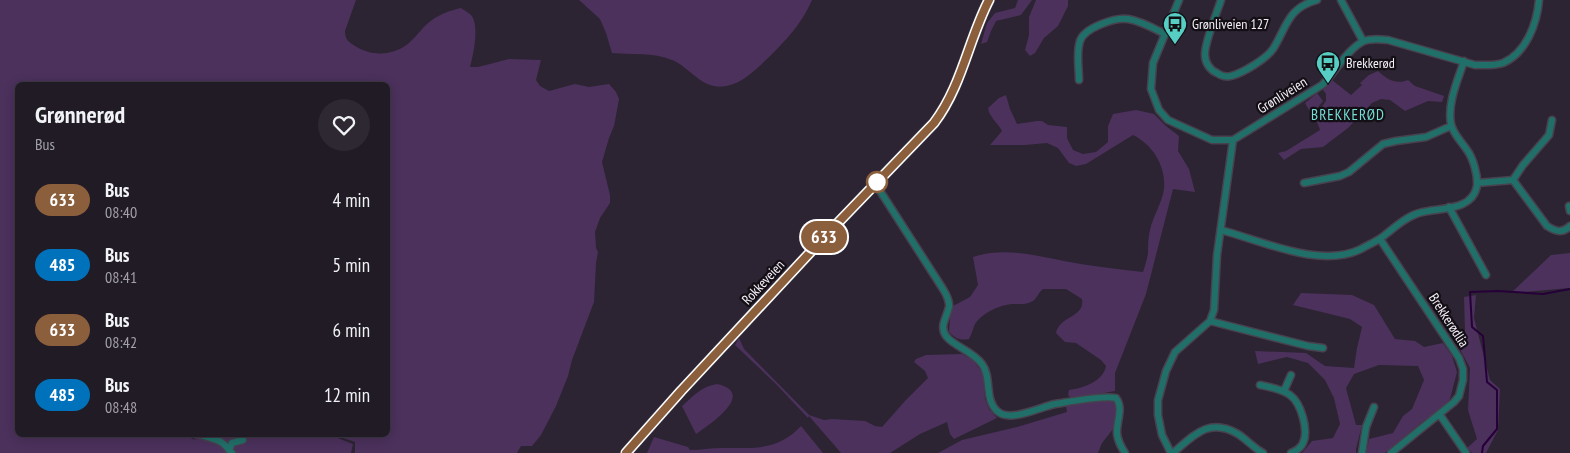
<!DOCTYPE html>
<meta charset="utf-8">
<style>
body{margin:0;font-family:"PT Sans Narrow",sans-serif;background:#2d2832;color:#f1f3f6;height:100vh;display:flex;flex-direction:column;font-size:19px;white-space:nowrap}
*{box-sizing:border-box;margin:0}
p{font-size:16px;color:#a2a1a7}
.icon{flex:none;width:28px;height:28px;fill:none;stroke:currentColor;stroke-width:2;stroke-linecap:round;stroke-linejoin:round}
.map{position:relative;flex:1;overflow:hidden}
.side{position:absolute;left:15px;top:82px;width:375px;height:355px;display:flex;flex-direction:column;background:#211b26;border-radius:8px;box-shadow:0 2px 12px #0003,0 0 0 1px #3e3943}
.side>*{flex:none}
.badge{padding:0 10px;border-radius:16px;font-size:18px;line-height:32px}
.map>.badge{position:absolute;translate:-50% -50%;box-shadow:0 0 0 2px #fff}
.round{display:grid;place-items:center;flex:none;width:52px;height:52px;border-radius:26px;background:#2d2832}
.head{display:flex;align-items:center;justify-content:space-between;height:85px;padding:0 20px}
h1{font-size:24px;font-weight:800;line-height:38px}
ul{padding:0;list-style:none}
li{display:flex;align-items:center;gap:15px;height:65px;padding:0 20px}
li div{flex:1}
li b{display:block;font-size:19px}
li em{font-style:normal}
li .badge{min-width:55px;font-weight:700;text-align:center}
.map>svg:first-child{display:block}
</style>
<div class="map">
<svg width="1570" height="453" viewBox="0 0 1570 453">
<rect width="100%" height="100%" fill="#2c2432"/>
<path fill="#4b315c" d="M0,0H356L345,31C345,40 349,42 355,46C372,57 395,56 410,42C418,35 423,26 432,20C440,14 452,10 461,8C464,10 469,13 471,15C480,25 473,56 470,67H478L509,59L541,60L536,80L540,86L549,91L575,84L589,87L609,84L616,92L619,99L614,126L609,138L602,162L610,195V203L600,218L595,232L596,248L598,252L596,263L594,302L572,360L568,376L556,406L541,435L532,446H521L517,453H355V442L334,435H388V85H18V435H182L196,440L190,435H330L353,444L351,453H0Z
M579,0H812C808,9 803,18 797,26C787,40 754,74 740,81C733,85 721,88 714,86C698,83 686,65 672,60C653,52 631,55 612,53L606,33L600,19Z
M1018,0H1032L1021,15L996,21L991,31L987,42L981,44L987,23L995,13L1015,8Z
M1036,0H1068V6L1058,26L1044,38L1035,53L1030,56L1025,50L1029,35V17Z
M1378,71C1387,79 1395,85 1408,80L1415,86L1444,96L1442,102L1428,101L1405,111L1390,100L1381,99L1372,103L1348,128L1323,147L1301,149L1284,160L1278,153L1286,151L1320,130L1315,116L1326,101V94L1323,90L1332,80L1351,95L1362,85L1360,83L1369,75Z
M1317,93L1323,101L1312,115L1305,103Z
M1006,95L1010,109L1017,124L1037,121H1042L1048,125L1067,127V138L1073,150L1083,154L1096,152L1108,142V126L1113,114L1136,110L1154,114L1166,126L1179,136L1178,151L1189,169L1195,192L1173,189L1146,294L1115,373V391L1072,399L1068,395L1069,390C1083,388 1103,382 1106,366L1101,360L1076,343L1065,342L1056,333C1060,315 1085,318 1082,299L1066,289H1043C1039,292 1037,298 1033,301C1026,305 1021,304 1014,304C1001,304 982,313 975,324C973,328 972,334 969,339C960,341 955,338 949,332L950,317L953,306L970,297L978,285L973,257C1004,247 1033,255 1064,261C1090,266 1117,269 1143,272C1145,266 1147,260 1148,253C1148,245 1148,238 1150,230C1153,216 1162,203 1164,189C1166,166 1153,145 1133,135L1086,164L1076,166L1069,163L1058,148L1047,143L1025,145H990L1002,131C998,123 989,117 988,108L999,98Z
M1570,253V288L1511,293L1551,255Z
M1301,293L1352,295L1374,305L1395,339L1415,341L1424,347L1443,343L1452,356L1457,372L1450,399L1441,409L1422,422L1385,453H1366L1369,439L1393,433L1403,416L1412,409L1424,380L1418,366L1379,365L1354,374L1346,388L1356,425H1362L1356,449V453H1302L1312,441L1333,438L1340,424L1334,398L1325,380L1308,363L1287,357L1258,364L1255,351L1306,353L1325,366L1354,368L1357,348L1362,327L1350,319L1293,305Z
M1476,295L1474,318L1490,380L1500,389L1498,430L1486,453H1472L1467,448L1477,439L1468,410L1470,368L1455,340L1465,332L1464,297Z
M739,338L744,349L809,415L824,420L832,419L865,421L875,426L882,427L905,401L928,378L925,371L914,362L916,359L926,355L962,354L973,360L982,372L984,383L985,399L989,409L997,418L954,439L950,434L947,422L920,434L890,453H841L809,416L808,418L776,384L735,345Z
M717,384C757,393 710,424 696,434L682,406C694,396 700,387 717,384Z
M1108,399L1113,401L1116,407L1113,429L1102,443L1098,453H938L962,440L1017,427L1067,412L1066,406Z
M801,426L823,453H647L654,437L688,447L690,450C701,450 711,448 721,448C752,448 778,451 801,426Z"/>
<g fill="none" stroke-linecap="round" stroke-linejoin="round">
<path stroke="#260038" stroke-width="2" d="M1482,453L1483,446L1497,429V390L1487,382L1483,336L1472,327L1470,292L1498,291L1543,294L1570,289"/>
<g stroke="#48414e" stroke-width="9">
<path id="street" d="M1179,0L1153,63L1151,89L1159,110L1168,120L1212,140H1233L1322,85C1335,73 1347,49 1364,41C1371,38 1380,39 1388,40L1475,65C1484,65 1494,66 1503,63C1526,53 1537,24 1539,0
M1221,0C1217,12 1204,44 1205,55C1205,63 1210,70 1217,73C1221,76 1227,77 1231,76C1243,73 1266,59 1273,49C1287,27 1287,8 1317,0
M1341,0L1363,41
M1079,80C1079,68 1076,53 1080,41C1084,28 1115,17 1128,19C1141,21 1153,28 1165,34
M1513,180L1547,226C1555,231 1562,234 1570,226
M875,183L943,289C946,294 950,301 949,307C947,317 939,326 946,336C953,346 973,351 982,364C992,377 984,399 997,411C1010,423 1040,407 1055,404C1068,402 1104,395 1116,398C1124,408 1116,422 1117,434C1118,441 1121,447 1125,453
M1304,183L1340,176L1349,172L1383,144L1396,141L1426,137L1451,126
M1477,183L1513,180L1523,165L1549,135L1552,120
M1569,206L1570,211
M1449,207L1486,275
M1221,230C1262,241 1321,269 1361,249C1368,245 1375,242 1381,238C1393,229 1405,217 1419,213C1439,207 1472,212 1477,186C1478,175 1473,158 1467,150C1461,141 1453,134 1451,124C1447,103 1458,80 1464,61
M1380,239L1459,358L1463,369V380L1459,396L1454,402L1391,453
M1210,321L1308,346L1323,348
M1260,385C1270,387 1282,389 1290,395C1301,403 1309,430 1303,443C1301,448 1296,451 1291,453
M1284,391L1291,375
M1440,415L1466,453
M201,435C218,441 220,438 232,453
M229,450L232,443L243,440
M1171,453L1162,435L1158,415V400L1166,371L1175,352L1210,321L1214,310L1217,255L1233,140
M1173,453C1194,435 1209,417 1238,434C1247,440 1254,448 1263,453
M1362,453L1366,427L1374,407"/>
</g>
<g stroke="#48414e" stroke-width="12">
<path id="primary" d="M626,453L681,391L831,230L934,123C962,86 968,41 989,0"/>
</g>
<use href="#street" stroke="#216f69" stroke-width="6"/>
<use href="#primary" stroke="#24b0a6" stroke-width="10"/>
</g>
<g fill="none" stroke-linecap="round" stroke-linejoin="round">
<g stroke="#fff" stroke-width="11">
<path id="line" d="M626,453L681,391L831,230L934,123C962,86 968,41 989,0"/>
</g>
<use href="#line" stroke="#8b5e3c" stroke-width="8"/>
</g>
<defs>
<g id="bus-pin" transform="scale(1.25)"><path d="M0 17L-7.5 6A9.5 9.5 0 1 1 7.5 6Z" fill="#56cec4" stroke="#130f15"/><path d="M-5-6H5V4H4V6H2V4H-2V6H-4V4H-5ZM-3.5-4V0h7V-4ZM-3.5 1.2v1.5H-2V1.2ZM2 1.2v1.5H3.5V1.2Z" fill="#111"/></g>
</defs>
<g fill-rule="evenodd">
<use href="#bus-pin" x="1175" y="24"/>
<use href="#bus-pin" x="1328" y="63"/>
</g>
<circle fill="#fff" stroke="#8b5e3c" stroke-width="2.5" cx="877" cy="182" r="10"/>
<g text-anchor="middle" stroke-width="4.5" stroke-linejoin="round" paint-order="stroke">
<g font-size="14" fill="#f5f0f9" stroke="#130f15" text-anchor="start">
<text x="1192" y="29">Grønliveien 127</text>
<text x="1346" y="68">Brekkerød</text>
</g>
<g font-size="14" fill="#f5f0f9" stroke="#130f15">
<text transform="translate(1282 95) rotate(-32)" y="5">Grønliveien</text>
<text transform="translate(763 282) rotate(-47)" y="5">Rokkeveien</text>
<text transform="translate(1449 320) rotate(57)" y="5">Brekkerødlia</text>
</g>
<g font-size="15" letter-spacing="1" fill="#74dfd5" stroke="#130f15">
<text x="1348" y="120">BREKKERØD</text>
</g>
</g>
</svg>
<b class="badge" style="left:824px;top:237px;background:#8b5e3c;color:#fff">633</b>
<section class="side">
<div class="head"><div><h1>Grønnerød</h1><p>Bus</p></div><a class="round"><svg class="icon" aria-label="heart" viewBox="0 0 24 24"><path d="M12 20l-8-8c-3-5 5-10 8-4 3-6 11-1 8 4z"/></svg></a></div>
<ul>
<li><span class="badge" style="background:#8b5e3c;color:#fff">633</span><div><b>Bus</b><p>08:40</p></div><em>4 min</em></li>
<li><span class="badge" style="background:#0072bc;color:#fff">485</span><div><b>Bus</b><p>08:41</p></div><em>5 min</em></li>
<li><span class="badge" style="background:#8b5e3c;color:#fff">633</span><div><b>Bus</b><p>08:42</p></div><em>6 min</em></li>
<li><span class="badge" style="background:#0072bc;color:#fff">485</span><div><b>Bus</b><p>08:48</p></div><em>12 min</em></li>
</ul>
</section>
</div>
